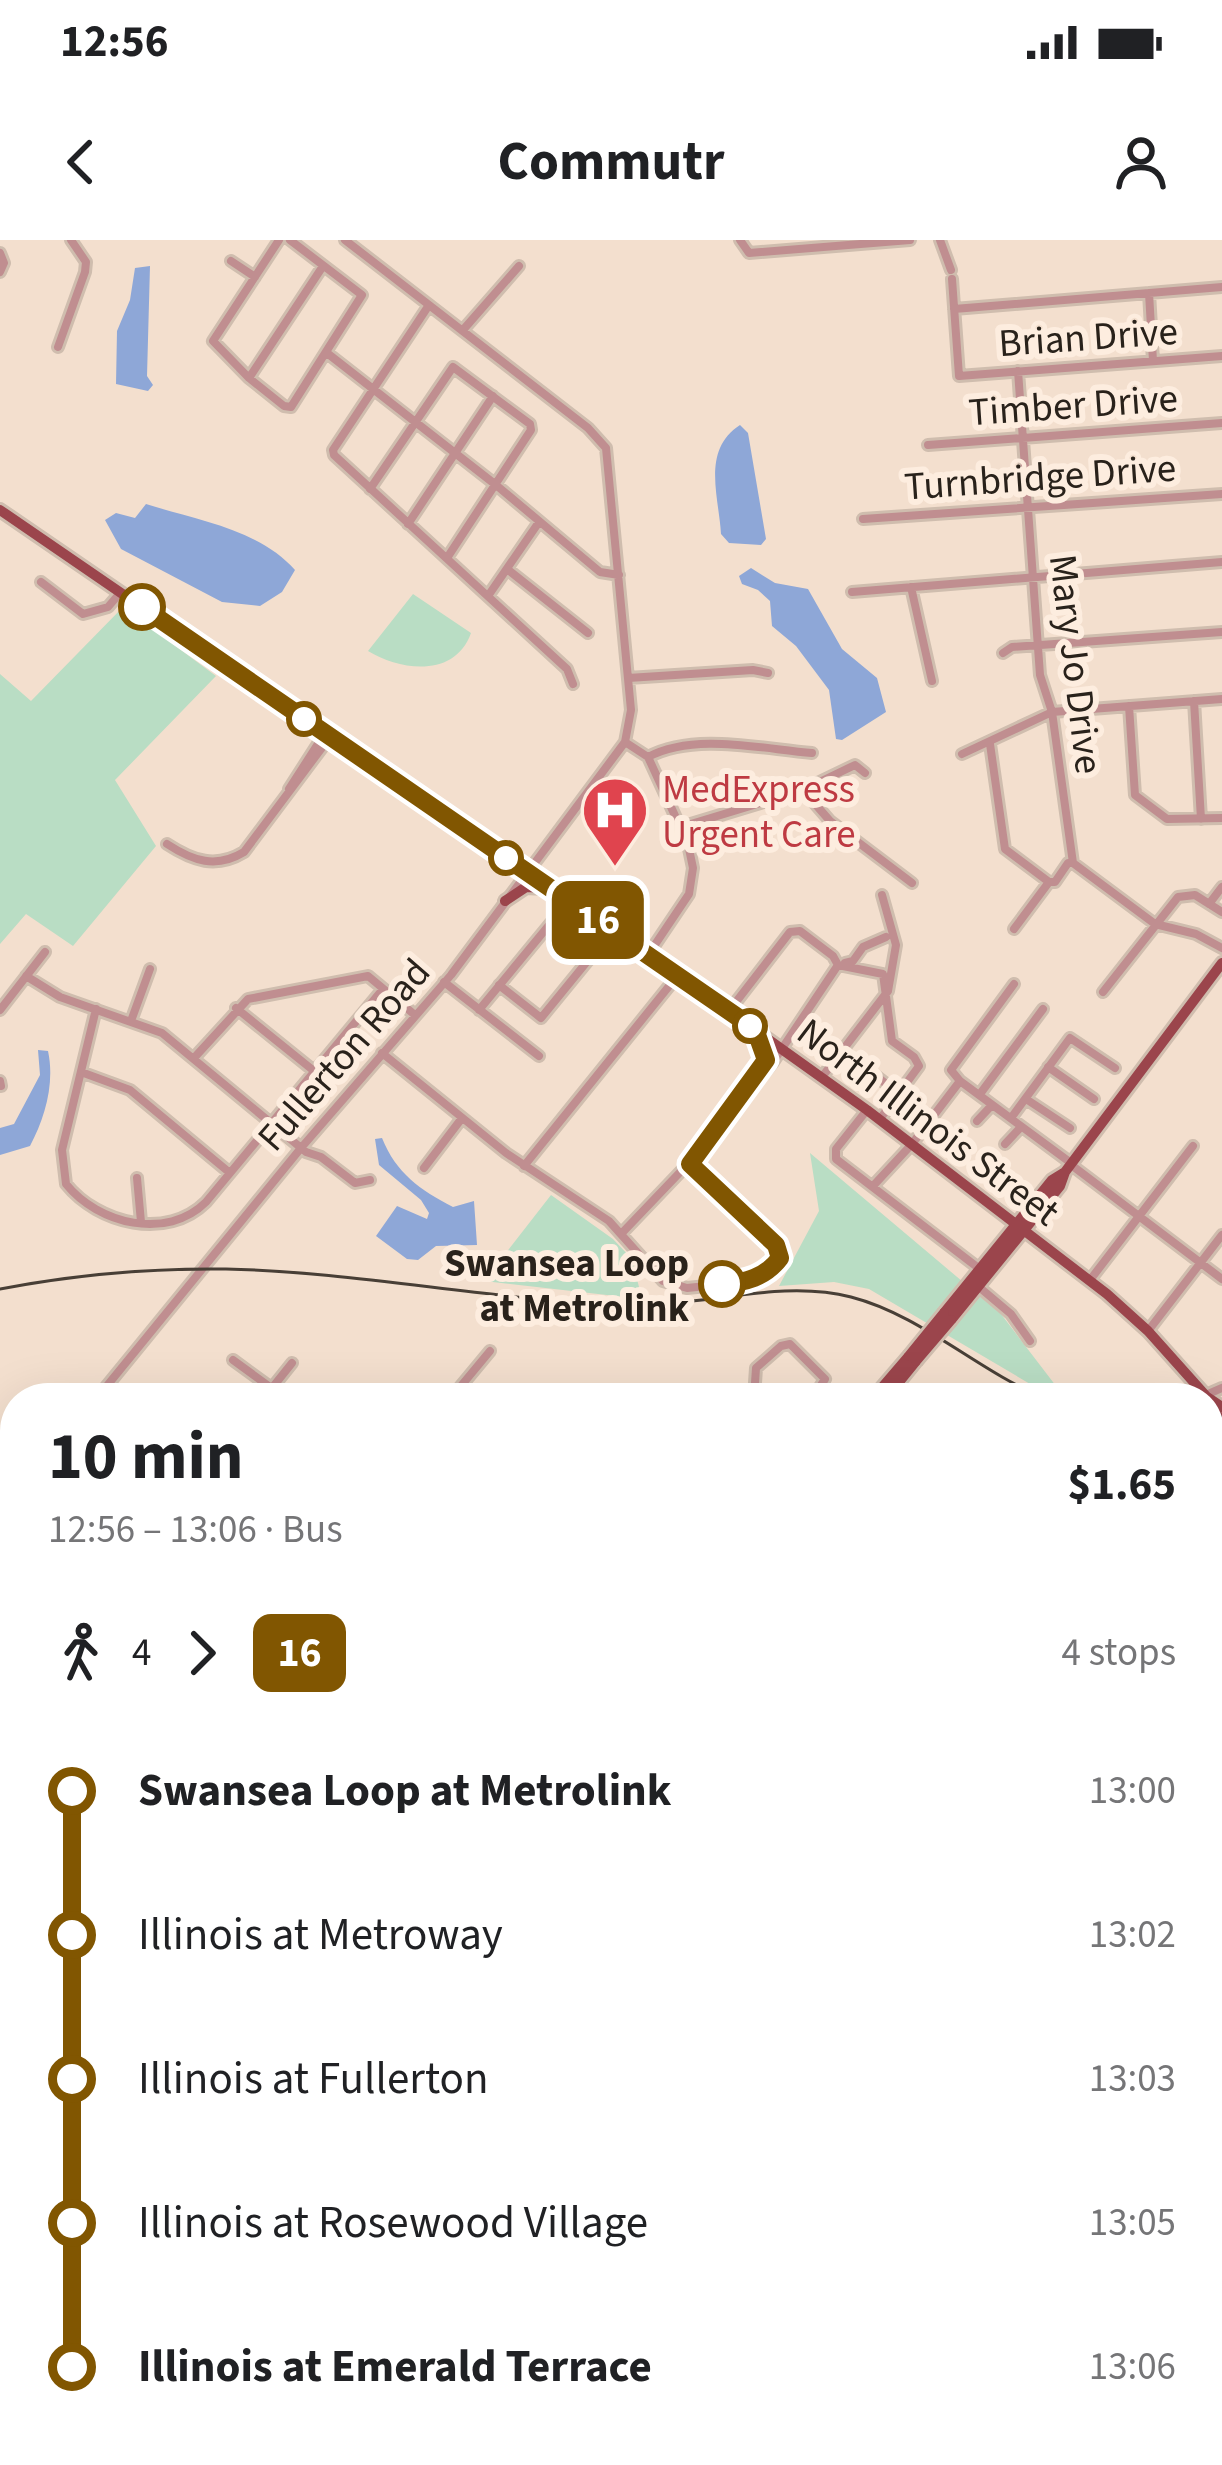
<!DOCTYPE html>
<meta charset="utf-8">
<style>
body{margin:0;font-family:"Source Sans 3",sans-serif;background:#f2f2f2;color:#202124;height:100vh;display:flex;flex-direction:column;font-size:45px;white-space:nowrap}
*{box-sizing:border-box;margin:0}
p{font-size:39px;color:#757577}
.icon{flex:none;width:66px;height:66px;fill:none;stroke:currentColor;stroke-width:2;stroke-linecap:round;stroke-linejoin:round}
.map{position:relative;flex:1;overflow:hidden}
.side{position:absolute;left:0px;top:1143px;width:1224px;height:1083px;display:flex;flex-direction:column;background:#fff;border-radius:48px 48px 0 0;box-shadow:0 12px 48px #0002}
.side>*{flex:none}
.badge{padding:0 24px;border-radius:18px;font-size:42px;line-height:78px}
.map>.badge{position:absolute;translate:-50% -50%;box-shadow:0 0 0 6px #fff}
.legs{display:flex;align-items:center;gap:18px;height:132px;padding:0 48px;font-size:39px}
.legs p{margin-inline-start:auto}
.headline{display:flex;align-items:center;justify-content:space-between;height:204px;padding:0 48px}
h1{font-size:66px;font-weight:700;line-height:90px}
ul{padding:0 48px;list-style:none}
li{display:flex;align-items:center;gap:42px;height:144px;font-size:45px}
li i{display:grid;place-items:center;width:18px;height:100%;margin:0 15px;background:currentColor}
li i::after{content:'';width:30px;height:30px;margin:-15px;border:9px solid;border-radius:50%;background:#fff}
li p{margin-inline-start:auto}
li:first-child i{background:linear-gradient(#0000 50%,currentColor 0)}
li:last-child i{background:linear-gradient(currentColor 50%,#0000 0)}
.status{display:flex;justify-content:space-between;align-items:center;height:84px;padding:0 60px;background:#fff;direction:ltr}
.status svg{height:33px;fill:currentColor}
header{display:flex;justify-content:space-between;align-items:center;height:156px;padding:0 48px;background:#fff;font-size:54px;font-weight:700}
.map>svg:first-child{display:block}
</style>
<div class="status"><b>12:56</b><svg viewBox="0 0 49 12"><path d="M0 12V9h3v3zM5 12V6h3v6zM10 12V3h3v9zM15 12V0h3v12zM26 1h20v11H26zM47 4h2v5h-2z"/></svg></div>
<header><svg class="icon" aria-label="back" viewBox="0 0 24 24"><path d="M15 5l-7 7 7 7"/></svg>Commutr<svg class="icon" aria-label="person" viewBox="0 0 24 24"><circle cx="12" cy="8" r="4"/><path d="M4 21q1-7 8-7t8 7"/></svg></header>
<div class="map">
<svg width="1222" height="2225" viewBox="0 0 1222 2225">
<rect width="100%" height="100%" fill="#f3dfce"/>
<path fill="#b9ddc4" d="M413,354L471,393C455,438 401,431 368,411Z
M123,367L216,436L115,540L156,606L73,706L26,674L0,704V434L31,461Z
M810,913L1001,1074L1056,1146L1042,1151L869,1049L834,1042L779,1046L819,971Z
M551,955L613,999L632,1019L642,1059L484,1041Z"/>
<path fill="#8ea7d7" d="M150,26L147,136L153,145L148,151L116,144L117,91L130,60L135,28Z
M740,185L748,193L766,299L761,305L729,303L721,294C719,257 701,210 740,185Z
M146,264C196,280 259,289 295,330L282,352L260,366L222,362L121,309L105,280L116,273L135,278Z
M751,328L775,343L808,349L842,409L877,438L886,472L842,500L836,499L829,450L796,406L772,386L770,361L758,350L742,344L739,336Z
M38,810L48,811C55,843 45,878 30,906L0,915V888L14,884L40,835Z
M382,898C396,933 420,950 453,967L474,961L477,1005L436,1006L418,1020L407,1019L376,996L397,966L427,979L429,973L421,960L379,925L375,899Z"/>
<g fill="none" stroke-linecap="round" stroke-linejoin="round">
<path stroke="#8ea7d7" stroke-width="3" d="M1209,2193L1222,2194"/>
<g stroke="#cfbdae" stroke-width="14">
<path id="minor" d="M279,0L213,101L249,138L284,166L291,167L362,55L290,0
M345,0L588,188L606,208L631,470L625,502L648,517L688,604L693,628L689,654L648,715
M740,0L749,13L910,0
M940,0L951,30
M0,13L4,23L0,32
M231,21L255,37
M952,39L959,136L1222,116
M1149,53L1153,121
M429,65L333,210L334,215L567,429L573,444
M954,69L1222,47
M463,90L519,26
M58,107L85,32L86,22L71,0
M327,113L496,245L600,332L619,335
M1018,131L1040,435L1052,472L1073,623L1155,684L1196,694L1222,708
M249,138L323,26
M928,205L1222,183
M370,249L453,127L530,184L531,190L447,318
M863,279L1222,254
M408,284L493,156
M507,329L588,393
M41,342L83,374L108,367L120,353
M911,347L932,441
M852,352L1222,322
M488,356L539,282
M1003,413L1012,407L1222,392
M628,438L753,430L768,433
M1194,461L1201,579
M1129,466L1135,555L1167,579L1222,578
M990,504L1005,609L1049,642
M962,514L1052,472L1222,459
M648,517C694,492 762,509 812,513
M289,549L325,493
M803,550L830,581L912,643
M681,587L803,550L855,525L865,533
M167,604C193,621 216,629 244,612L330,497
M1209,664L1222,647
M595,679L626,645
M1014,689L1049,642H1055L1068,623H1073
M845,723L853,721L863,707L886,697
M838,725L883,734L892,801L914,817L919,826L880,879
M26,736L60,757L162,793L306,912L321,917L355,943L370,940
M444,742L539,816
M499,745L541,778L612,691
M1103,752L1178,657L1195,655L1222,672
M236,768L314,831
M96,769L62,910L66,944C98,984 167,1001 206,962L383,749
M0,770L45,712
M479,770L569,661
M729,771L790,692L800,691L833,716L838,725
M131,781L150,729
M382,813L506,913L609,981L663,1041L687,1048L746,1042L763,1035L780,1018L775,1005L690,924
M194,818L248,759L368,736L415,775
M833,822L867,829L899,854
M1048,827L1094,859
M81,832L130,850L230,933
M822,837L888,751L896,705L882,655
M0,841L1,846
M960,841L1071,923
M744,852L779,808
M980,854L1043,769
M1026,859L1070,888
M867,870L836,909V919L981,1030
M1011,878L1070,798L1115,828
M977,881L992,865
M1005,904L1020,888
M1070,924L1222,1039
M524,926L678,735
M424,928L462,878
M137,938L141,982
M873,946L912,904L960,841L951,830L1014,744
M622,993L707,904L773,822L838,725
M1090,1040L1193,906
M979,1047L1011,1074L1030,1101
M1148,1091L1222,995
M233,1120L285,1158
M272,1148L292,1123
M1206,1155L1222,1148
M97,1158L301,908L451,735L625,502
M451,1158L490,1111
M754,1158L756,1128L781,1106L790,1104L825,1139L813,1158
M1209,1266L1222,1262
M0,1323L15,1328
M1210,1394L1222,1403
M0,1441L15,1452
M0,1486L15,1466
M1209,1549L1222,1541
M0,1583L15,1595
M1209,1675L1222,1680
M0,1683L15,1694
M1209,1778L1222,1761
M0,1803L15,1815
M0,1837L15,1818
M1209,1916L1222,1899
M1209,1937L1222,1947
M0,1947L15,1927
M0,2011L15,2022
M1209,2037L1222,2047
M0,2095L15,2106
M1209,2136L1212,2138
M0,2179L15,2190
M72,2211L69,2216L73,2225
M338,2211L356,2225
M505,2211L524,2225
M703,2211L721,2225
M933,2211L959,2225
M0,2224L15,2204
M148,2225L159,2211
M307,2225L318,2211
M430,2225L441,2211
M834,2225L836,2211
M914,2225L924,2211"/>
</g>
<g stroke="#cfbdae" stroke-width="16">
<path id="major" d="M0,270L678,735L867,870L1107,1054L1148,1091L1207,1157L1222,1167
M505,661L526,647L545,648
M944,1073L1052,940L1065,932
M951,1080L1060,946L1065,932L1222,723
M873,1158L909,1116
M886,1158L916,1121
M1209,1164L1222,1181
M0,1275L8,1255
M0,1287L15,1276"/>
</g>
<use href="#minor" stroke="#c08e90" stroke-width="8"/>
<use href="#major" stroke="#9b454c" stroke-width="10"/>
<path stroke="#483f36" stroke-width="3" d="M0,1049C73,1035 152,1028 226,1029C363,1032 498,1062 634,1065C705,1066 781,1039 851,1057C921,1075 978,1131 1044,1158
M1209,1178L1222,1177"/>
<g stroke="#cfbdae" stroke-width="16" stroke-linecap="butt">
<path id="major-bridge" d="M909,1116L944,1073
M916,1121L951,1080"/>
</g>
<use href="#major-bridge" stroke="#9b454c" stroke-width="10"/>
</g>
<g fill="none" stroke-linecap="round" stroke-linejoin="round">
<g stroke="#fff" stroke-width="27">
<path id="line-1" d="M142,367L755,789L766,820L690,924L776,1005L780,1018C765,1038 746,1042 722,1044"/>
</g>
<use href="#line-1" stroke="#815601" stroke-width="18"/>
</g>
<defs>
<g id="hospital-pin" transform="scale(3.45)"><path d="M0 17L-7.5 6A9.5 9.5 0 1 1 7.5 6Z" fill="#e0444e" stroke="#fdeddf"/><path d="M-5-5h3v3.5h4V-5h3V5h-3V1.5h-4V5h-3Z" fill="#fff"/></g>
</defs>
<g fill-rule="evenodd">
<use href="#hospital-pin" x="615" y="570"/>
</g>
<g fill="#fff" stroke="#815601" stroke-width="6">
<circle cx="142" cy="367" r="21"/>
<circle cx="304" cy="479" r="15"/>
<circle cx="506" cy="618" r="15"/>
<circle cx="750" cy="786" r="15"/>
<circle cx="722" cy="1044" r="21"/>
</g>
<g text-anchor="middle" stroke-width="12" stroke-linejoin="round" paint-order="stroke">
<g font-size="39" fill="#29221b" stroke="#fdeddf">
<text transform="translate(1088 96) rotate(-4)" y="14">Brian Drive</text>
<text transform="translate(1073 164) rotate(-4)" y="14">Timber Drive</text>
<text transform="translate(1040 236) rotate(-4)" y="14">Turnbridge Drive</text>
<text transform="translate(1077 424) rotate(83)" y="14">Mary Jo Drive</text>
<text transform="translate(343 814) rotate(-49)" y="14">Fullerton Road</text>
<text transform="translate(929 881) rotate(37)" y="14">North Illinois Street</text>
</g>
<g font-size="39" fill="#be3a42" stroke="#fdeddf" text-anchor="start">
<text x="662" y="562">MedExpress<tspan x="662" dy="45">Urgent Care</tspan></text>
</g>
<g font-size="39" font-weight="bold" fill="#29221b" stroke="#fdeddf" text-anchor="end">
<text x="689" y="1036">Swansea Loop<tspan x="689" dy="45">at Metrolink</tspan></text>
</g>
</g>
</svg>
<b class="badge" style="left:598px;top:680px;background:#815601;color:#fff">16</b>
<section class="side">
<div class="headline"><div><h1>10 min</h1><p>12:56 – 13:06 · Bus</p></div><b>$1.65</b></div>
<div class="legs"><svg class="icon" aria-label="walk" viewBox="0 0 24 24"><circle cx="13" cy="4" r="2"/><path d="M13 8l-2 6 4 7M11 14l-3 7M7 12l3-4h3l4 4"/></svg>4<svg class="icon" aria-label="forward" viewBox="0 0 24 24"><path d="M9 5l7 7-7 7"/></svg><b class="badge" style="background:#815601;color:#fff">16</b><p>4 stops</p></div>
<ul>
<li><i style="color:#815601"></i><b>Swansea Loop at Metrolink</b><p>13:00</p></li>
<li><i style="color:#815601"></i><span>Illinois at Metroway</span><p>13:02</p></li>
<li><i style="color:#815601"></i><span>Illinois at Fullerton</span><p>13:03</p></li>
<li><i style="color:#815601"></i><span>Illinois at Rosewood Village</span><p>13:05</p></li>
<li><i style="color:#815601"></i><b>Illinois at Emerald Terrace</b><p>13:06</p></li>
</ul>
</section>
</div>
